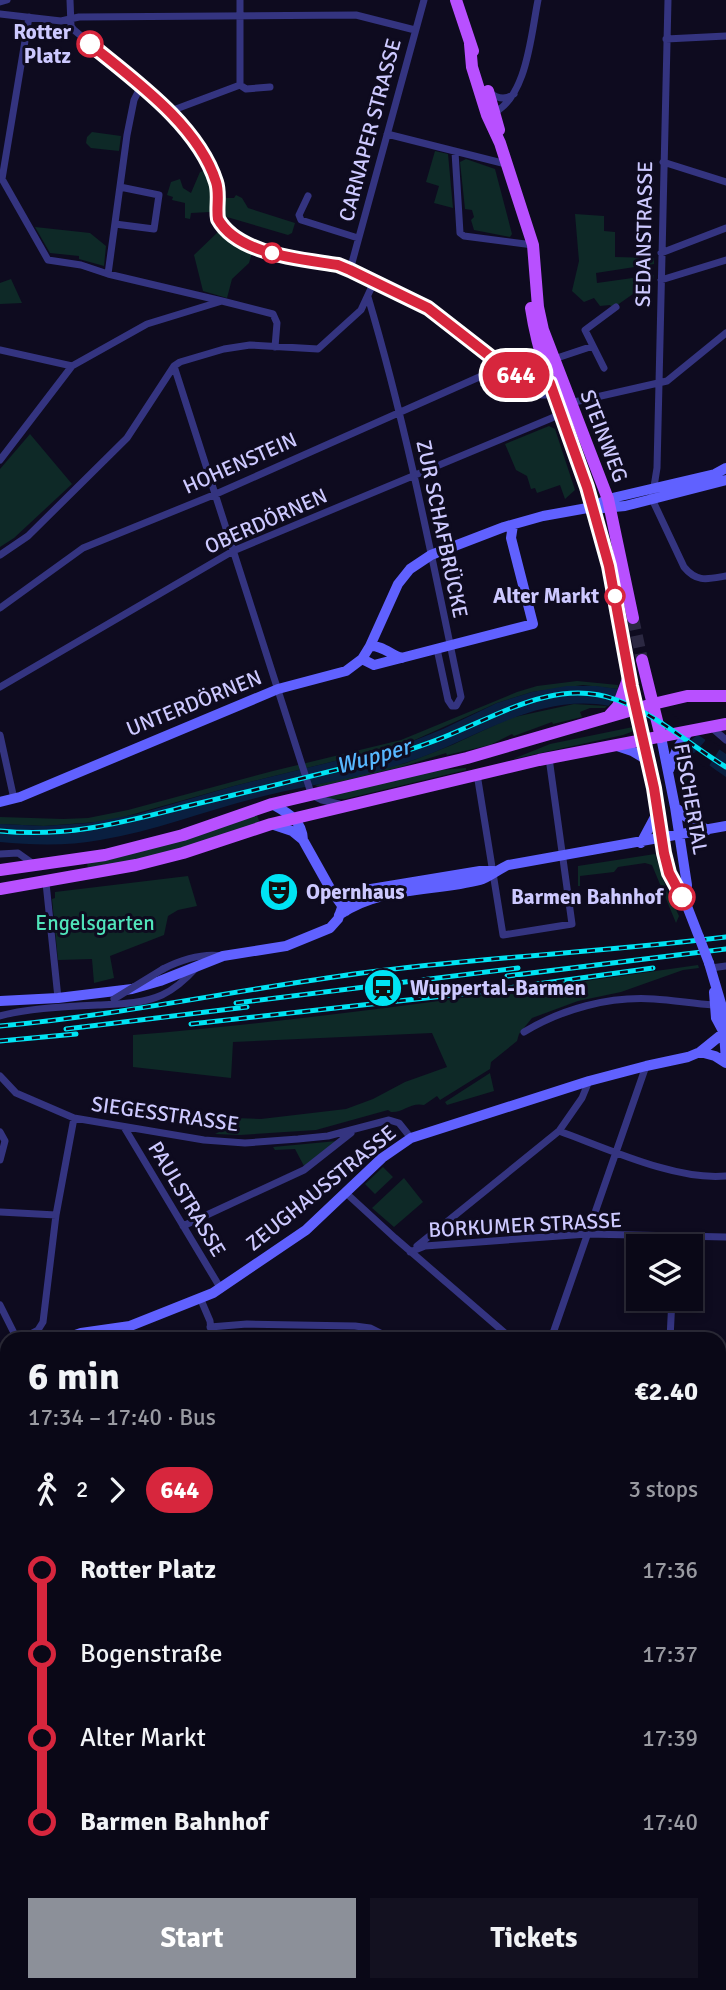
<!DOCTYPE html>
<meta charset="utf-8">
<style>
body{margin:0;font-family:Signika,sans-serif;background:#131120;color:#f1f3f6;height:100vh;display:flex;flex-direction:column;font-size:26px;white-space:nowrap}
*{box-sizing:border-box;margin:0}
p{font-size:23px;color:#999aa1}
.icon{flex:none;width:38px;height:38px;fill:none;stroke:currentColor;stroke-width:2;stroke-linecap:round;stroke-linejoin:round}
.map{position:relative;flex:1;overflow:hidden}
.sheet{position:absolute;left:0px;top:1332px;width:726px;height:660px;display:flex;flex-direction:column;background:#0a0817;border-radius:21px 21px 0 0;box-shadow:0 4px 10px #0003,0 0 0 2px #2a2936}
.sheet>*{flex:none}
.badge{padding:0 14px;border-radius:23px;font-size:24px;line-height:46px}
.controls{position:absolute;left:626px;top:1234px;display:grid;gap:14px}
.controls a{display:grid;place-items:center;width:77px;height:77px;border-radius:0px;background:#0a0817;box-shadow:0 4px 10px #0003,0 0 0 2px #2a2936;font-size:35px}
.map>.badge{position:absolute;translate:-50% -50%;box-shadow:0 0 0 4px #fff}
.legs{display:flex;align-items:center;gap:10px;height:77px;padding:0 28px;font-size:23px}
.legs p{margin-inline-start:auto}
.overview{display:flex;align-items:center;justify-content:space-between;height:119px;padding:0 28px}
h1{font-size:38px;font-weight:700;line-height:52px}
.action{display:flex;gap:14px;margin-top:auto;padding:14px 28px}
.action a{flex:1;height:80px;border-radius:0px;background:#8c9099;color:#fff;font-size:28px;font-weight:700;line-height:80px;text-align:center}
.action a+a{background:#131120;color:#f1f3f6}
ul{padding:0 28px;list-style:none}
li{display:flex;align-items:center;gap:24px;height:84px;font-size:26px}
li i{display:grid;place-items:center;width:10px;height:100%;margin:0 9px;background:currentColor}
li i::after{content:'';width:18px;height:18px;margin:-9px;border:5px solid;border-radius:50%;background:#0a0817}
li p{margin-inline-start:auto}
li:first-child i{background:linear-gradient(#0000 50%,currentColor 0)}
li:last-child i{background:linear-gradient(currentColor 50%,#0000 0)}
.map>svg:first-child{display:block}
</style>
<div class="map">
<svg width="726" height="1990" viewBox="0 0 726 1990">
<rect width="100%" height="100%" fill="#0e0b1f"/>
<path fill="#0e2927" d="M92,132L121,136L119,151L91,148L86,143L87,137Z
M435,151L448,154L453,208L434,203L439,186L426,182Z
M466,159L495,169L512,234L510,237L474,230L471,220L474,217L472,210L465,209L460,162Z
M203,171L211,188L210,212L191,213L190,219L185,218V203L172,200L173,197L167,195L171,182L180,179L183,188L191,193L200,172Z
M236,195L242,198L248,208L295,223L292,233L288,235L227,217L225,221L222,215V198H234Z
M575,214L604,216V231L615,232V257L654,258V264L596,273L597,283L654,275L653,280L613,308L610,305L600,306L594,298L584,302L572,291L579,261Z
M35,227L90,233L106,246L104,266L79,259V256L50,253Z
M220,230L224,236L252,253L249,263L232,279L227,298L203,291L194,255Z
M11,279L22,303L0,304V283Z
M549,426L555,429L575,490L565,499L560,485L537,493L535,488L531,489L527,476L516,470L505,444Z
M30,434L72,484L14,538L0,547V469Z
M577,681L618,685V689L583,685L532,692L497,703L408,743L234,786L109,821L44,826L0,824V817L63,819L88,818L128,810L273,771L401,740L517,692L537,686Z
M574,704L607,706L605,708H590L580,712L582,717L553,724L552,722L514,736L512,734L490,745L447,755L446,753L401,767L318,787L315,785L406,763L452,745L510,718Z
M633,727L634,731L623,735L513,759L550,744Z
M680,751L689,763L683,769L689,775L686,781L690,806L689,810L685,811L677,765Z
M466,768V770L345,799H326L323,796L428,771Z
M256,813L260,823L165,854L88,869L87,863Z
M655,854L668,893L679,916L676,923L652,865L645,863L618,867L614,872L580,876V886H578V866Z
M188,876L197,906L178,910L168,916L164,935L110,956L114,978L94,983L92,959L58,960L52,899L55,898V892Z
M698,965L699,968L683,970L621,992L578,1001L532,1018L519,1034L517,1041L491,1062L490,1069L440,1100L437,1096L424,1105C410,1102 403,1113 391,1112L388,1110L316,1130L240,1135L215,1134L223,1130L235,1118L261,1119L346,1109L373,1099L405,1082L447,1067L432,1033L233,1042L231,1078L133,1067V1035C323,1019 510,992 698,965Z
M490,1073L494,1091L447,1105L445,1102Z
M337,1141L304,1166L295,1149L275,1150L273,1147Z
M383,1167L393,1177L375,1194L365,1184Z
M404,1178L423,1202L394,1227L372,1208Z
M719,1525L726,1531V1735H719Z
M0,1630L7,1634V1984H111L121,1990H0Z
M726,1774V1820L719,1822V1777Z
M726,1825V1990H668L659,1985L719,1984V1827Z
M284,1984L287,1990H133L119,1985Z
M365,1984H643V1990H343Z"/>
<path fill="#091f40" d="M567,686H596L618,689L675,719L726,754V777C693,755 647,714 609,706C537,692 473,741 408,762C361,778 312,784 264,796C209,809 156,831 100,840C69,846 32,845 0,842V824L44,826L89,823L138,814L234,786L408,743L443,729L497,703L532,692Z"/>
<path fill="#0e0b1f" d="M619,686L659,705L702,735L696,736L685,745L684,749L688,754L694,753L699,748L705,741V737L721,747L707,769L643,724L630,717L606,709L615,698Z"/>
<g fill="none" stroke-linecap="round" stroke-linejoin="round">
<path stroke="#091f40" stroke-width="2.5" d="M6,1513L7,1514
M719,1861L726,1856"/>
<path stroke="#2b2841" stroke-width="12" stroke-dasharray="12 6" stroke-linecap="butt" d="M633,618L642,660
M620,620L626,662"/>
<path stroke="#343480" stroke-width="7" d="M70,0L71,26L74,30L156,98L196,143L217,184L218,219L231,233L258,249L350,270L428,308L541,395H556
M240,0V85
M668,0L657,468L652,499L684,567C697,583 708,579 726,576
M0,2L7,0
M0,14L61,21L79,17L356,15L415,30
M29,17L2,179L48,260L81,265L108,274L222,301
M666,39L726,36
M490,93C498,99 506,100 514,94
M168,112L240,85L246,89L270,87
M491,114C527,100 531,34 538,0
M387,134L506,164
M455,152L460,233L464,236L533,245
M663,162L726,182
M308,196L299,215L301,220L358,238
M115,224L154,229L159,195L120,187
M661,253L726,228
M350,270L424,0
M108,274L127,135L134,100L141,86
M661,280L726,260
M368,297C407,428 433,563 461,697L456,706H452L448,700L437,649
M0,350L72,366
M554,359L593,346
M174,366L310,790L312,795L322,800L339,804
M604,368L585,330L616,307
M523,381L552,384
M570,403L667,381L726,333
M0,460L72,366L147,324L222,301L273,314L277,323L275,347
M0,555L28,536L127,438L174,366L180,362L224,349L250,345L318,349L361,310L374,282
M0,608L83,548L216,494L504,366
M0,687L233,551L559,415
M711,727L726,740
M0,735L14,799
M477,774L503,935L572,924L549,758
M0,854L18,853L35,865
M46,883L58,998
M711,968L726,966
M163,969C181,960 201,953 222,956
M0,1016C24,1009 72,1006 98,1005C119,1004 142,1004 162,995C175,989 186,979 196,968
M524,1032C562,1009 609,996 654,999C674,1000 694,1004 713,1005
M0,1076L16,1093L74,1118L204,1140L245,1143L298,1139L328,1136L389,1120L399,1123L411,1138
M124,1127L221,1289
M559,1131C606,1148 676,1181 726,1176
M0,1132L5,1141L0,1160
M346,1193L395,1238L512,1339
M0,1212L56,1215
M183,1226L304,1170L351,1133
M417,1246L559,1131L582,1098L589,1081
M410,1252L425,1246L587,1234L726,1237
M201,1300L210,1321L212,1339
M0,1305L17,1339
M210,1327L247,1324L355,1326L370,1328L392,1339
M21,1339L38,1330L43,1322L56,1215L74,1118
M551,1339L646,1066
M670,1339L672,1298
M1,1360L4,1348L7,1347
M719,1520L726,1526
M0,1564L7,1573"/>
<path stroke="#6061ff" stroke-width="10" d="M603,508L625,506L726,480
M370,646C382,645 391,655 402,658
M362,659L374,665L533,624L511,538L513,525
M661,737L675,807L687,885L685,901
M644,741L654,788L664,853L669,873L685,901L699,937
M617,746L632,751L649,761
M669,770L677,749L689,731
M0,802L20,797L278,689L346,671L362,659L370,646L398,584L410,569L431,555L504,527L543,516L593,507L608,499L715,474L726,468
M272,804C288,813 302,820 303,840L331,890L346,911
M675,807L685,816L707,830
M271,824L292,831L303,840
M641,843L656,815
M339,915C380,886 434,892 480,880C488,878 499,869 508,865L726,826
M709,963L725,1017L724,1033L726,1061
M714,992L716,1018L724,1033
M0,1001L58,998L132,989L160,981L223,956L286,946L330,928L338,919L344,902L359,891L480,871H494
M700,1052L715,1056L726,1063
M64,1339L81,1333L130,1326L213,1293L306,1230L382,1158L411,1138L589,1081L646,1066L688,1057L700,1052L726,1031
M0,1360L7,1359
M719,1744H726
M0,1978H7
M82,1984L105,1990
M315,1990L316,1984"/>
<path stroke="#b850ff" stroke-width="12" d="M456,0L473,51
M470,44L472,67L487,115L500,143L533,245L538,307L543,330L608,499L633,618
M488,91L499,130
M531,308C539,361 560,412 579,463C598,514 609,567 620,620
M642,660L661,737
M626,662L644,741
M608,717L618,706L628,679
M0,870L105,855L183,835L272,804L467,758L653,704L687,696H726
M0,889L136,865L183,853L271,824L539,760L726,724"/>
<g stroke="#00e4f4" stroke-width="5">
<path id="rail" d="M0,831C72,838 127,821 196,804C259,789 321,774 384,758C406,751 428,744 449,735C503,713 558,678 617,700C656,714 690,745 726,767
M507,976L726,949
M236,1003L518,968
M191,1024L480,992L653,968
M0,1026C122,1015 241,989 362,973C483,957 605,952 726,937
M66,1029L247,1007
M0,1041L76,1034"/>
</g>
<use href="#rail" stroke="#0e0b1f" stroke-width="2.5" stroke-dasharray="8" stroke-linecap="butt"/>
<path stroke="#343480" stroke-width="7" d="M114,999L163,969"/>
<path stroke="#6061ff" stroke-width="10" d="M699,937L709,963"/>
</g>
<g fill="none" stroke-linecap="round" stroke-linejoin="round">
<g stroke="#fff" stroke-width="16">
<path id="line-1" d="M90,44C134,80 198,125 216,182C220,194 216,207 218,219C238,255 302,259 338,265L350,270L428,308L523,382L550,383L587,487L609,566L631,686L654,788L664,853L669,873L682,897"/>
</g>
<use href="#line-1" stroke="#d7263d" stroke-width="10"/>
</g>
<defs>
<g id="theatre-disc" transform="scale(2.0125)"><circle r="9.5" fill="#00e4f4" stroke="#0e0b1f"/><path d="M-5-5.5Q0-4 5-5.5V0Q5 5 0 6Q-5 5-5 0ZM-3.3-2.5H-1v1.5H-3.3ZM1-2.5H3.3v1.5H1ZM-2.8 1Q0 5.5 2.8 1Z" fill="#111"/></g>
<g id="station-disc" transform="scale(2.0125)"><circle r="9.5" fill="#00e4f4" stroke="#0e0b1f"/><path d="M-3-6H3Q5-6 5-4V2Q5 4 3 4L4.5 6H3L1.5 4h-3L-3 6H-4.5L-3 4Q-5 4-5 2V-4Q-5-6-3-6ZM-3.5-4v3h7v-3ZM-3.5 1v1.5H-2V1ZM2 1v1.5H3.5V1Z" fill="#111"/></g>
</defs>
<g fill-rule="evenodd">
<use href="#theatre-disc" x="279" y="892"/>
<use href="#station-disc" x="383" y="988"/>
</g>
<g fill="#fff" stroke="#d7263d" stroke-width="3.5">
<circle cx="90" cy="44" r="12"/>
<circle cx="272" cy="253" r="9"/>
<circle cx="615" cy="596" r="9"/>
<circle cx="682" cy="897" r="12"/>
</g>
<g text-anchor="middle" stroke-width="6" stroke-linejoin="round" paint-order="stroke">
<g font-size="21" font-weight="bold" fill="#cdc9ff" stroke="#0e0b1f" text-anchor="end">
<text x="71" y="39">Rotter<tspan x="71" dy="24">Platz</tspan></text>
<text x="599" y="603">Alter Markt</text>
<text x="663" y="904">Barmen Bahnhof</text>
</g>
<g font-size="21" fill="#cdc9ff" stroke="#0e0b1f">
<text transform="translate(370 130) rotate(-75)" y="7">CARNAPER STRASSE</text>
<text transform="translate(644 234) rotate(-89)" y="7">SEDANSTRASSE</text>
<text transform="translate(604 436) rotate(69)" y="7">STEINWEG</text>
<text transform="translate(240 463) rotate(-24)" y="7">HOHENSTEIN</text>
<text transform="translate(266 521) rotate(-24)" y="7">OBERDÖRNEN</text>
<text transform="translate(442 529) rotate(78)" y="7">ZUR SCHAFBRÜCKE</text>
<text transform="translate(194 703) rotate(-22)" y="7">UNTERDÖRNEN</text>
<text transform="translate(691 799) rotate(80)" y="7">FISCHERTAL</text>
<text transform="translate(165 1114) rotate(8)" y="7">SIEGESSTRASSE</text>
<text transform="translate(321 1188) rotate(-39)" y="7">ZEUGHAUSSTRASSE</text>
<text transform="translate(187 1199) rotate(59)" y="7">PAULSTRASSE</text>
<text transform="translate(525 1225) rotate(-3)" y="7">BORKUMER STRASSE</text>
</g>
<g font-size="21" font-weight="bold" fill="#cdc9ff" stroke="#0e0b1f" text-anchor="start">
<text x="306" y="899">Opernhaus</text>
<text x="410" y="995">Wuppertal-Barmen</text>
</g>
<g font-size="21" fill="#50e4ba" stroke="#0e0b1f">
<text x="95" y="930">Engelsgarten</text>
</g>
<g font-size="23" font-style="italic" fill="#57b7ff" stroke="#0e0b1f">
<text transform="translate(373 756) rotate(-16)" y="8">Wupper</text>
</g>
</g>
</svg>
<div class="controls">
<a><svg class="icon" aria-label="layers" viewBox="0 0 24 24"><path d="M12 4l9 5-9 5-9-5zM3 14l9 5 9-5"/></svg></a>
</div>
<b class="badge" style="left:516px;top:375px;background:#d7263d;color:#fff">644</b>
<section class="sheet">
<div class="overview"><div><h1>6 min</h1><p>17:34 – 17:40 · Bus</p></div><b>€2.40</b></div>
<div class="legs"><svg class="icon" aria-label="walk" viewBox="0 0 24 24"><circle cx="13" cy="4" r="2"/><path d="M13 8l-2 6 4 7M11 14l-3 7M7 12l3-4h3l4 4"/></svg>2<svg class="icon" aria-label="forward" viewBox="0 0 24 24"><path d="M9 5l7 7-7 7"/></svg><b class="badge" style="background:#d7263d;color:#fff">644</b><p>3 stops</p></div>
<ul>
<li><i style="color:#d7263d"></i><b>Rotter Platz</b><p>17:36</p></li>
<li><i style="color:#d7263d"></i><span>Bogenstraße</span><p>17:37</p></li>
<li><i style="color:#d7263d"></i><span>Alter Markt</span><p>17:39</p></li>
<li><i style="color:#d7263d"></i><b>Barmen Bahnhof</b><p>17:40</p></li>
</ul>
<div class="action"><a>Start</a><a>Tickets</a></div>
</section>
</div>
